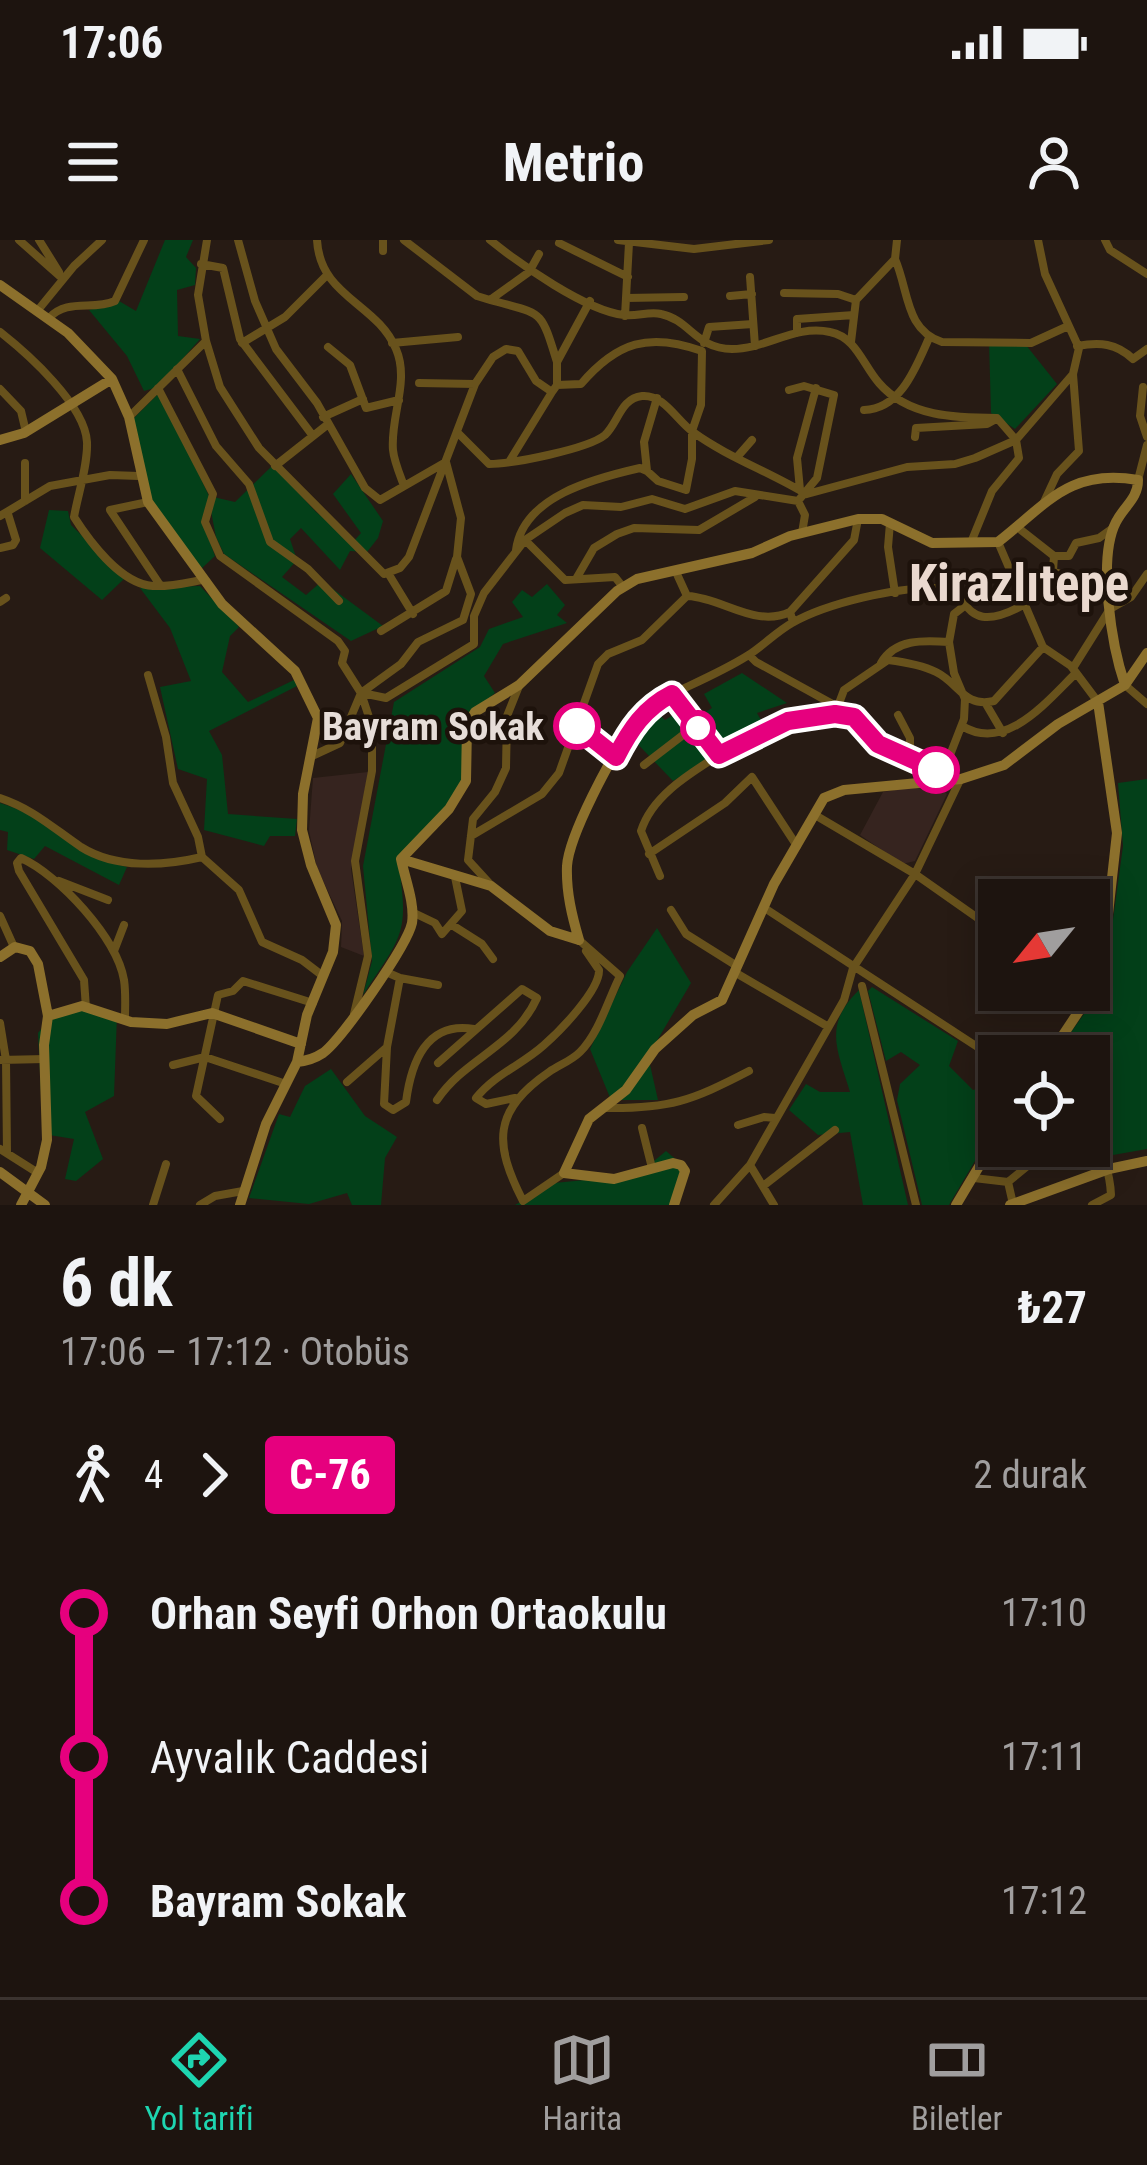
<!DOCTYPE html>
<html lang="tr">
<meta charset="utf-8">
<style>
body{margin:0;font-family:"Roboto Condensed",sans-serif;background:#2a211d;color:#f1f3f6;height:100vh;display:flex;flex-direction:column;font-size:45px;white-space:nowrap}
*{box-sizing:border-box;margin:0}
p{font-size:39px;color:#a09e9e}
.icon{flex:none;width:66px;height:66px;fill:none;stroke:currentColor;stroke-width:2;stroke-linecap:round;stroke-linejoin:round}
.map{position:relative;height:965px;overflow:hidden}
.side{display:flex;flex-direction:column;background:#1d140f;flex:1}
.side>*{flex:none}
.badge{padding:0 24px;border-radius:9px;font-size:42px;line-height:78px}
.needle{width:78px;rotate:240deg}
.fabs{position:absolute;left:978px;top:639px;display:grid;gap:24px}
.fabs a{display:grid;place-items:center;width:132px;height:132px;border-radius:0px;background:#1d140f;box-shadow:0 6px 30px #0003,0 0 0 3px #3b332f;font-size:60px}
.map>.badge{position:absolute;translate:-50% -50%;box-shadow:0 0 0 6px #fff}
.legs{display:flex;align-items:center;gap:18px;height:132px;padding:0 60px;font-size:39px}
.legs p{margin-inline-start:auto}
.summary{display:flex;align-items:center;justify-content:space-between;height:204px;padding:0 60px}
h1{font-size:66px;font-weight:700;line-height:90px}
ul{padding:0 60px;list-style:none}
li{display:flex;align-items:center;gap:42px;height:144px;font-size:45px}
li i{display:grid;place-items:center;width:18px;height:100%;margin:0 15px;background:currentColor}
li i::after{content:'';width:30px;height:30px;margin:-15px;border:9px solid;border-radius:50%;background:#1d140f}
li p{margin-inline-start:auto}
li:first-child i{background:linear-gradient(#0000 50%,currentColor 0)}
li:last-child i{background:linear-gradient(currentColor 50%,#0000 0)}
.status{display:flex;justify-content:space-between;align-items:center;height:84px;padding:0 60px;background:#1d140f;direction:ltr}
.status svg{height:33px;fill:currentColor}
header{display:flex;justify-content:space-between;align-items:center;height:156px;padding:0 60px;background:#1d140f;font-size:54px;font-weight:700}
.tab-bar{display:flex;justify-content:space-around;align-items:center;height:168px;border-top:3px solid #3b332f;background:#1d140f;font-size:33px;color:#a09e9e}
.tab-bar a{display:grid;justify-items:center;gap:6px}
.tab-bar .on{color:#1ed5b0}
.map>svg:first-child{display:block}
</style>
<div class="status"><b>17:06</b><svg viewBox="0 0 49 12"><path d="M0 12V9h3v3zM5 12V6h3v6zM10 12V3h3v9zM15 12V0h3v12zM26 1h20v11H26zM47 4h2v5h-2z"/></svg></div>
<header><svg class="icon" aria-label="menu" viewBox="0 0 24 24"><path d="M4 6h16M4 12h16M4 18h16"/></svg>Metrio<svg class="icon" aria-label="person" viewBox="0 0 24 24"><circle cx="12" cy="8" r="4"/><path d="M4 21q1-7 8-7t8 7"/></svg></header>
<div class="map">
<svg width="1147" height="965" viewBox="0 0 1147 965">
<rect width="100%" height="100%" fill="#271b14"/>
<path fill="#36241f" d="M368,532L351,629L364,716L341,707L342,681L317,628L309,591L313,538Z
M910,547L941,548L947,554L915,621L902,624L860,595L883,552Z"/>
<path fill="#034019" d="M165,0H193L186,17L196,28L195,45L177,50L178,96L200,99L158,147L144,151L127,116L89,70L119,61L136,71Z
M989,100H1022L1057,144L1015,189L991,173Z
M160,152L209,256L235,262L273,225L316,272L354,301L361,293L333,254L351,234L383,281L378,298L367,312L350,311L340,330L301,288L290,299L297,320L282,337L306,355L322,341L383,386L351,401L224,314L216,297L209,261L203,282L215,316L201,329C185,307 160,282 150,256C140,231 140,204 133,179Z
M49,270L68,271L71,285L125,338L102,360L40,308Z
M547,344L565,365L557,375L567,383L503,404L484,436L495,453L473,471L462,539L447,567L398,619C409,694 404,693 363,755L372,721L363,626L394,462L480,407L489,389L523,377L512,362L522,350L532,357Z
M200,346L239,387L230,396L222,432L248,462L294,440L297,446L209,491L222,515L228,574L297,579L295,596H270L264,606L204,590L207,539L178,529L160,447L191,441L170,388L140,348Z
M742,433L787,463L757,473L765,487L673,541L630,496L654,470L665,480L688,466L697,477L712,468L704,454Z
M1147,539V909L1113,915L1102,910L1089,877V816H1054L1104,746L1123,606L1118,543Z
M0,563C50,577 74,615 127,627L119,645L45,606L34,619L7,610L8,592L0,590Z
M657,688L691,743L648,816L658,860H611L590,809L627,732Z
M872,747L958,801L949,826L973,850L984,847L999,857V880L949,965H922L897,860L900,844L920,825L901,812L886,821L868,751Z
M859,750L908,965H863L850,892L818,895L789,870L806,844L820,852H850C837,809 823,785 859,750Z
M83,763L117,775L114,856L85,872L103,919L76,941L65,939L74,899L43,894L38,793L54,772Z
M331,829L365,876L397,897L385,918L381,965H352L347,953L309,964L249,958L279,874L290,877L305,846Z
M666,911L686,928L674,965H515L554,943L637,935Z"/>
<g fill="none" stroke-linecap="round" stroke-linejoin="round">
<path stroke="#68521c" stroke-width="8" d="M19,0L63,39
M39,0L59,32
M207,0L198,55L206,101L220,147L259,208L384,334L400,328L409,317L475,144L493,117L506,109L518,111L536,141L552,152L557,145L581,144C617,102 649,92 702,111L701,165L692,191V219L686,250L658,241L647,231L644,202L657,158
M238,0L255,61L276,109L317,163L365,248L380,260L446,222L461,278L457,317L471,354L463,380L418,402L401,424L361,453L340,503L312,516
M317,0C320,57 377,63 396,109C410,141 390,177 393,210C394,221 400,235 404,246
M404,0L477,56L490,60L529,32L539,14
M490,0C520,24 586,71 624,75C636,77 649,71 661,74C690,80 696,109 732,109C766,109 796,84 830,92C856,97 863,125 879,143C908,177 956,178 997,178L1016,200L1019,218L992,251L972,300
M618,0L694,9L769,0
M1038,0L1045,34L1079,108L1073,134L1079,211L1057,234L1044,262
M1105,0L1110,10L1147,34
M559,3L628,37
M383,11V0
M895,19C909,51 905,90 942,102L1031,103L1066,87
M895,19L897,0
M201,24L223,28L240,99L313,196
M750,37L755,106
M784,53L838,54L856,60
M730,56L752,54
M626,58L684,57
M490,60C543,75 540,67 557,122
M38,70L74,26L102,0
M625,76L629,3
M49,78C68,58 92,71 115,61L144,0
M0,92C28,114 85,165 87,202C88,225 78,254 74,277C90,302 121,344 153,346C170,347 186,343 202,340
M797,93V79L854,75
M851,102L856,60L895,19
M242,103L285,77L326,36
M392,103L458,97
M704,103L709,87L753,84
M1077,106C1100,102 1116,103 1133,119L1147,109
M328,107L350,125L366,168L399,160
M177,129L216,206L249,244L270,302L308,329L339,361
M419,143L475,144
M557,145V122L590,61
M1143,147L1140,176L1147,197
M158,148L213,254L205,282L220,316L338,401L345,411L342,423L361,453L372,486V531L355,621L368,716L354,774
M0,149L21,171L26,192
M864,170C901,169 916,127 929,98
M129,177L206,101
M323,177L363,159
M458,193L489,224C512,224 588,209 605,195C618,183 621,158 642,156C664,154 677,181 693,192C727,217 770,232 806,254
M915,197L916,188L987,184L996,179
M738,216L752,200
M509,222L552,152
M25,223V261
M275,226L327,185
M1138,240L1147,205
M800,250L797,218L816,148
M807,254L907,227L955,224L975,218L1016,200L1073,134
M798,261L805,275L802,293
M148,262L110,270L160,345
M0,276L50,246L110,235L139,236
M890,283L888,307L895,353
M1017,287L1054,316
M525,300L565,340L615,337L623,347
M998,302L1043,407L1071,426L1098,462
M0,308L13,305L16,300L8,274
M516,310C523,256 596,238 640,228L647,231
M1054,316L1053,331L1105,354
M1054,316H1069L1076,303L1099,298L1113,288
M388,333L413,374
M576,339L594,308L617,294L634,288L699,290L755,257
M688,356C723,358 755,388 790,372
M0,362L6,358
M793,382L790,372L854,300L858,279
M381,391L446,351L456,319
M749,415L756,422L838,467
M881,423C895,399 923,400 949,402
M1073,428L1110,369L1131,357L1147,334
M148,435L166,497L173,543L198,597L202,617L239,650L262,702L302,720L323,736
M1125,445L1147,464
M362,453L386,458L474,404V376L484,353L525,300L565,273L583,265L621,267L652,259L685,269L735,251L798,261L817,238L834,155L804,146L789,150
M672,454C697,442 723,431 747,416C763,406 776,392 792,383C827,363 897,347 937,348C973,348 959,401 1025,364
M986,464L1003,493
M835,474L844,450L888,420C904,422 922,425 936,432C959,443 964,468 994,461L1043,407
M898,475L910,498V518
M577,486L616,517
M962,486C1006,513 1047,461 1076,433
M644,525L696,485
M943,533L964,479L965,459L954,433L949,402L954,374L963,367
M0,558C33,569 53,588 81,607C116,629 164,626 202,617
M815,575L915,634L999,693
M471,596L542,554L559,533L598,424L608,414L642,400L687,356L676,332
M649,614L725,563L752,537L797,606
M660,636L641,591C652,556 689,534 719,515
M59,641L108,660
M490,644L468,620L473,579L495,552L506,528L507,476L519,446
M766,669L999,821
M671,670L686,694L737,726
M412,672L435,683L442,694L462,671L455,637
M0,676L14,707
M452,685L482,704L493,719
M114,711L124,685
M386,732L400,738L387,807L384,864L393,870L406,862C411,823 426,781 474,789
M736,733L827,786
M400,738L438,745
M862,746L916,965
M86,768L84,740L19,631L17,623L21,618C59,635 117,698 124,740C126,753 125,767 125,779
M0,783L6,820L7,913
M0,820L45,819
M173,825L205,817L286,844
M347,842L386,808
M515,858L486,864L476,858C495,834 522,825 544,805C560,791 600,750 599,730L586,711
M437,860C465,818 515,807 537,758L522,749L438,823
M604,868C670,869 691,861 749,831
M220,879L196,856L218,755L233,751L243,741L313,763
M738,885L764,877L775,878
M1089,887C1101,908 1110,930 1111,955L1092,965
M642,888L652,928
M0,909L38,933
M750,925L774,965
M564,933L523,961C494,904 492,871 549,832C559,825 571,821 580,812C599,793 608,760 620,736L579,700
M974,938L1008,942L1013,964
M1008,942L1052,906
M763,946L835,890
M153,965L166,924
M200,965L215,956L243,951
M714,965L750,925L844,760L853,728L915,634L960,540"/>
<path stroke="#8c702c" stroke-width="10" d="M0,45L68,93L112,139L129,177L148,262L222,364L295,431L318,478L303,554L302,590L311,625L336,685L333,712L307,775L297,822L266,884L240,965
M0,200L24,193L112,139
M401,619L491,646L550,691L579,700
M579,700C572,676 566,652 567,626C569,595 611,517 630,490C641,475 655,463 672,454L719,515L788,481L835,474L854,477L878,504L943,533L949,540
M0,717L15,707L30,711L38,724L48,776L44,805L47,900L41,927L21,965
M48,776L82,766L131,782L167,784L212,773L301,804
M1049,816L1089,756L1103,719L1117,593L1098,462
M297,822C306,821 314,819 323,813C342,799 407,706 412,683C415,663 405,639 401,619L449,569L466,541L467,486L475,472L519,445L617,351L637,339L752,313L790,296L858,279H882L932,303L998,302C1047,264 1069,228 1138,240C1138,259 1124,266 1116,282C1097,319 1112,407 1125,445
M0,932L45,965
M674,965L685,931L681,925L673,923L614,939L564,933L589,879L626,850L655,809L693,775L722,760L774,644L824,558L844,550L961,539L1004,525L1058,484L1125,445L1147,413
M956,965L999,893
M1010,965L1109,929L1147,921"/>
</g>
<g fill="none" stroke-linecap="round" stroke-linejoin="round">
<g stroke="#fff" stroke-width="27">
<path id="line-1" d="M577,486L616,517C630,490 644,468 672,454L719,515L788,481L835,474L854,477L878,504L936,530"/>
</g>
<use href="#line-1" stroke="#e6007e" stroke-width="18"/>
</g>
<g fill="#fff" stroke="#e6007e" stroke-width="6">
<circle cx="577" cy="486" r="21"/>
<circle cx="698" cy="488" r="15"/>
<circle cx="936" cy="530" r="21"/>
</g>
<g text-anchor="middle" stroke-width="9" stroke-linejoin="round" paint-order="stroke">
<g font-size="39" font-weight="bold" fill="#e6ddd8" stroke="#1d120b" text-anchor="end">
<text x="544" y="500">Bayram Sokak</text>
</g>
<g font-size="51" font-weight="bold" fill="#ead9cf" stroke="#1d120b">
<text x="1019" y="361">Kirazlıtepe</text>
</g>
</g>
</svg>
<div class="fabs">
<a><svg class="needle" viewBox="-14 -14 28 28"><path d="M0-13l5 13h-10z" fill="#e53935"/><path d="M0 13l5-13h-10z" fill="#a09e9e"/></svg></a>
<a><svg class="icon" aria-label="locate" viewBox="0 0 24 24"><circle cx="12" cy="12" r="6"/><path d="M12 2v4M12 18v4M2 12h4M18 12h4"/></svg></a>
</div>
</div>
<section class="side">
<div class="summary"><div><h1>6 dk</h1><p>17:06 – 17:12 · Otobüs</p></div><b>₺27</b></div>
<div class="legs"><svg class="icon" aria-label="walk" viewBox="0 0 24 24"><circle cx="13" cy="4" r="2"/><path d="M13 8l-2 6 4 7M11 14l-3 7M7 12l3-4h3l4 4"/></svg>4<svg class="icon" aria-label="forward" viewBox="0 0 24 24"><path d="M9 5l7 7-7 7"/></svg><b class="badge" style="background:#e6007e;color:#fff">C-76</b><p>2 durak</p></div>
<ul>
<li><i style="color:#e6007e"></i><b>Orhan Seyfi Orhon Ortaokulu</b><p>17:10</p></li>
<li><i style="color:#e6007e"></i><span>Ayvalık Caddesi</span><p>17:11</p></li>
<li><i style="color:#e6007e"></i><b>Bayram Sokak</b><p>17:12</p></li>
</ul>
</section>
<nav class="tab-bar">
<a class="on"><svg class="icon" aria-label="directions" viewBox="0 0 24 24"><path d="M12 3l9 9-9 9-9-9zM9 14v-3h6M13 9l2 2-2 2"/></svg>Yol tarifi</a>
<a><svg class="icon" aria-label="map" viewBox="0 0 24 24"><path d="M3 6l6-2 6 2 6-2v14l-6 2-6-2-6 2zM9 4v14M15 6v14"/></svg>Harita</a>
<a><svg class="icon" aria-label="tickets" viewBox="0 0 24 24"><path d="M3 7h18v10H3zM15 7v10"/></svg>Biletler</a>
</nav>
